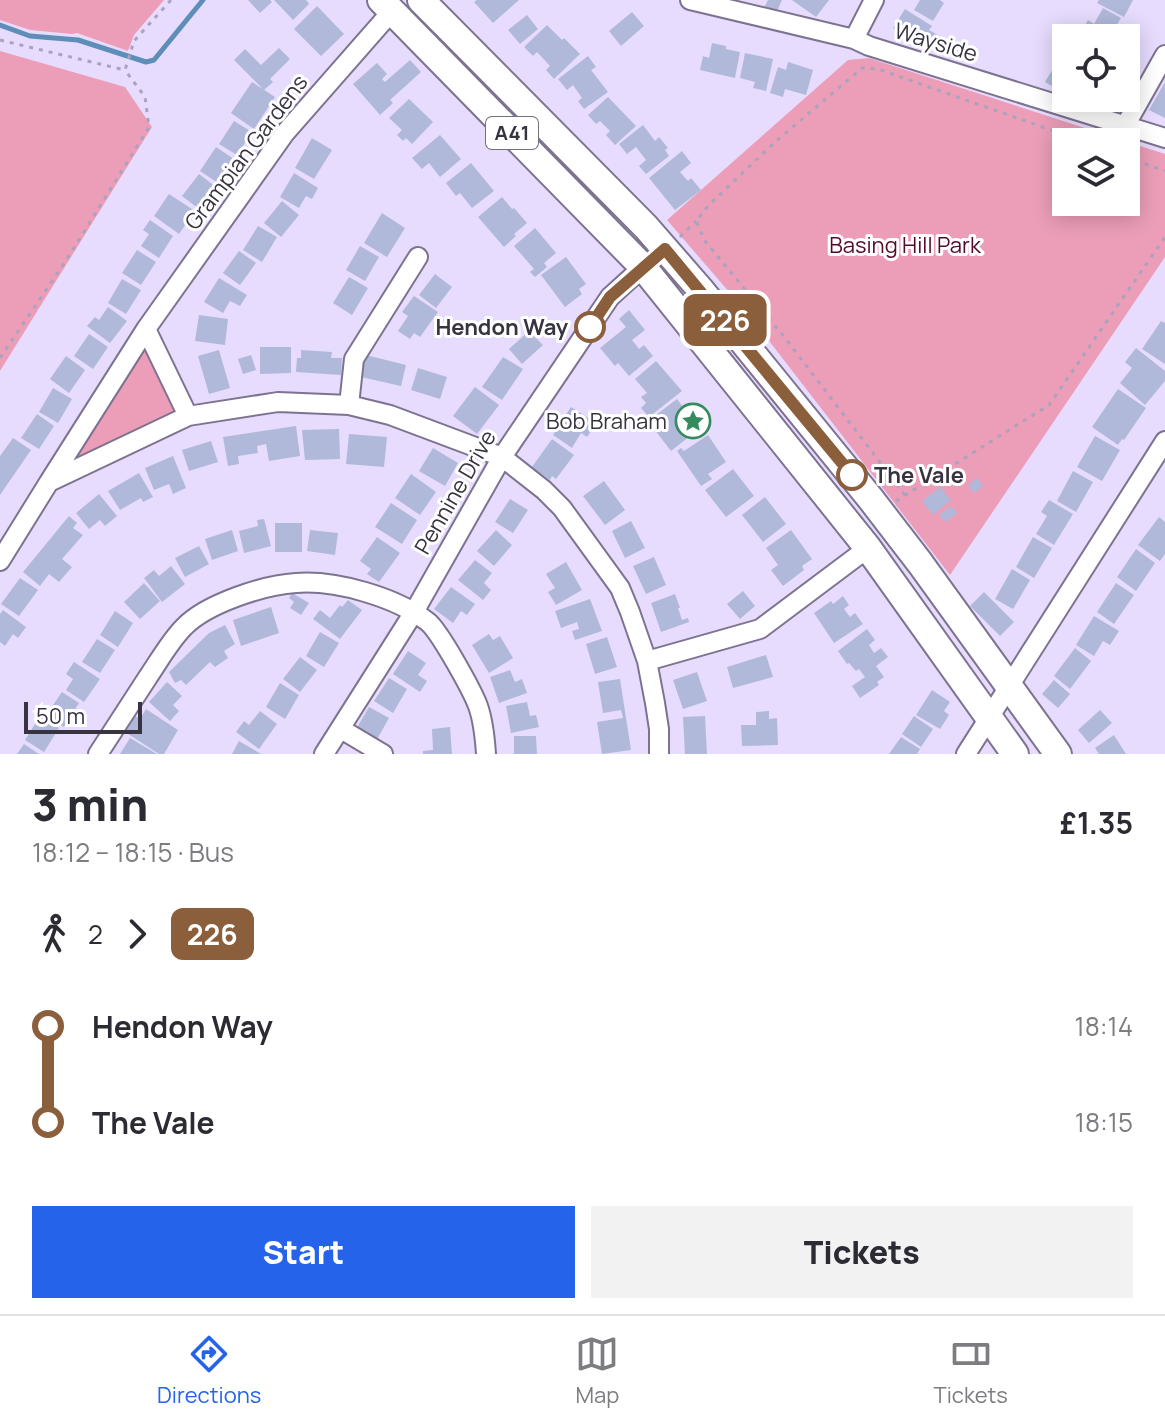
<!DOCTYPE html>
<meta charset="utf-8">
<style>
body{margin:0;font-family:Manrope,sans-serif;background:#f2f2f3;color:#2b2b33;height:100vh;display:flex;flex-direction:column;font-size:30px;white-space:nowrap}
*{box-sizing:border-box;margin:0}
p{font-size:26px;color:#7c7c81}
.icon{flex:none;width:44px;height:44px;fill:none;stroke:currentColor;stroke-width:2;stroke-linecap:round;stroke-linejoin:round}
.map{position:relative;height:754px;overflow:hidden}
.drawer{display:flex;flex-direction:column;background:#fff;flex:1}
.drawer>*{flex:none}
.badge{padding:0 16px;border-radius:12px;font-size:28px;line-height:52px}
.buttons{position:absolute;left:1052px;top:24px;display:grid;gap:16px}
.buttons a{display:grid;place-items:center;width:88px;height:88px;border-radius:0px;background:#fff;box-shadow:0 4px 20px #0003;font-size:40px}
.scale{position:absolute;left:24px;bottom:20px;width:118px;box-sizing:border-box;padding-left:8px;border:4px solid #383340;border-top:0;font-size:22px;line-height:28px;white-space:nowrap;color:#383340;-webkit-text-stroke:6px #fff;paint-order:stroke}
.map>.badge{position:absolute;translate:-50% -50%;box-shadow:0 0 0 4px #fff}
.legs{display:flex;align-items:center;gap:12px;height:88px;padding:0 32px;font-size:26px}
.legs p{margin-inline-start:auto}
.overview{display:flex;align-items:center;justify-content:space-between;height:136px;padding:0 32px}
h1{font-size:44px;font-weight:800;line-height:60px}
.cta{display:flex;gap:16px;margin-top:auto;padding:16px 32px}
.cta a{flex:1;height:92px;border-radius:0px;background:#2563eb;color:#fff;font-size:32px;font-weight:800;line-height:92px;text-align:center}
.cta a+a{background:#f2f2f3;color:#2b2b33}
ul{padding:0 32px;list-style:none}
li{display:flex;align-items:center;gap:28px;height:96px;font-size:30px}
li i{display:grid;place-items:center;width:12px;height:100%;margin:0 10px;background:currentColor}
li i::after{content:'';width:20px;height:20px;margin:-10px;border:6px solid;border-radius:50%;background:#fff}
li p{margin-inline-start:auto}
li:first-child i{background:linear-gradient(#0000 50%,currentColor 0)}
li:last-child i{background:linear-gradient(currentColor 50%,#0000 0)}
.tab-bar{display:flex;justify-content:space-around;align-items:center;height:112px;border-top:2px solid #e1e1e2;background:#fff;font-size:22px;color:#7c7c81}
.tab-bar a{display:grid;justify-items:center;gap:4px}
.tab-bar .on{color:#2563eb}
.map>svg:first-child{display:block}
</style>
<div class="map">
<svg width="1165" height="754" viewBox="0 0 1165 754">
<rect width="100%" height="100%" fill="#e7dcfe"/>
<path fill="#ec9eb8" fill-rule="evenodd" d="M0,0H164L134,35L128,51L77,33L72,34L30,30L0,20Z
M0,51L125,87L152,127L0,371Z
M869,58L1165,154V257L950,575L749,315L667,220L848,60ZM1066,142H1126V202H1066Z
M146,329L188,416L49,482Z"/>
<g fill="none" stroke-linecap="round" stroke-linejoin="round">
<path stroke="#5e8db8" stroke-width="5" d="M0,25L30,36L78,40L146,62L154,60L203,0"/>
</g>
<path fill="#b0b9d9" d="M248,0H270L272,2L260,13Z
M274,0H306L309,4L293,20Z
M477,0H519L493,23L474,2Z
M768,0H782L776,14L764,8Z
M792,0H829L816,17Z
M920,0H940L944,3L933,21L914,10Z
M1099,0H1133L1124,17L1097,3Z
M317,6L344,34L321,56L294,29Z
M1103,8L1121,18L1109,38H1078L1088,20L1094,24Z
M905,9L932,26L929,30L943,38L936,48L923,40L920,45L893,28Z
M632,12L644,26L621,46L609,31Z
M527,15L538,29L520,44L508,30Z
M547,25L562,40L564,38L580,54L554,79L546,70L550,66L537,52L533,56L524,47Z
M712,43L726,46V49L740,52L735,78L700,70L703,56L709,58Z
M279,48L290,59L270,79L273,82L264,90L234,60L245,49L261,65Z
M745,53L773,59L766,91L753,88L755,82L740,78Z
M588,56L596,67L591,70L608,92L584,109L578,101L582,98L573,85L567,90L558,79Z
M410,60L421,72L390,100L393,103L380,115L353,84L377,63L387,74L382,79L385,82Z
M788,62L813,70L806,95L785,89L783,97L770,93L778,67L786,70Z
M1066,65V94L1045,82L1054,67L1062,72Z
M252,82L275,97L254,129L231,113Z
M1165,82V118L1149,110Z
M608,97L636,126L615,145L606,135L610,131L600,121L596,124L588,115Z
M409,99L433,122L412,144L406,138L403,141L397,135L402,130L389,118Z
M234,121L252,132L237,155L219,144Z
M643,125L655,141L659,137L668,148L665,150L669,156L646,174L639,166L646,160L636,147L627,154L619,144Z
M440,135L461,159L440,177L429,163L422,169L412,158Z
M312,138L332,150L314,179L295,168Z
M216,147L234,159L218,183L200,171Z
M682,151L691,163L680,172L688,181L691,178L701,190L675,210L649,178Z
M471,163L494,191L472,208L460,193L456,196L446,183Z
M294,173L318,188L312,199L306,196L299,208L280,197Z
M199,174L216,187L199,209L182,196Z
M169,194L195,211L179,234L154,216Z
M502,197L512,209L514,208L527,223L514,234L516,236L504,247L478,217Z
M282,201L299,215L281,237L264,223Z
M382,213L405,228L387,257L364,243Z
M150,220L173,236L159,258L141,246L149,234L143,230Z
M258,226L277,237L262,262L243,250Z
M535,228L556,253L544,263L547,267L535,277L530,272L534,269L514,246Z
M360,246L379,257L365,281L346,270Z
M137,250L156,262L141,285L122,273Z
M239,251L256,263L240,285L223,273Z
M566,257L586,284L579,289L582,294L565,307L541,275Z
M435,274L452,287L436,308L419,295Z
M349,277L368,288L352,315L333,303Z
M219,278L247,295L240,306L230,301L223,313L204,302Z
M122,279L141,290L126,314L108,303Z
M414,296L438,312L420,337L414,333L410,339L398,331L408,316L402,312Z
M108,307L127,321L110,343L87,326L95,317L99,320Z
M629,310L645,330L632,340L639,349L644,345L653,356L629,376L618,363L615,366L600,348L626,327L619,319Z
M199,315L228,319L225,345L195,341Z
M1161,321L1165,323V364L1142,349Z
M529,331L543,345L522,364L509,349Z
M89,334L108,347L93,369L74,356Z
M260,347H291V373L260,374Z
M1136,348L1165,371V381L1145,405L1120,383L1132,368L1125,362Z
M219,350L230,388L209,394L198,356Z
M301,350L332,352L331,358H342L341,375L296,372L297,358H301Z
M251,355L256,370L243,374L238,359Z
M366,355L406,365L401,386L361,377Z
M66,356L85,370L69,393L50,379Z
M503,357L523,369L502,400L482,387Z
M656,361L682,391L649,417L641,408L646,403L641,397L647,393L635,379Z
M418,368L447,377L440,399L411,390Z
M475,387L499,405L477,434L453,416Z
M53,388L72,399L58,423L39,412Z
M1118,389L1146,408L1124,440L1122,439L1118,445L1092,427Z
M677,399L699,429L671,451L648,421Z
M571,407L590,419L588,423L594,427L587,437L581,433L572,448L553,435Z
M37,414L54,426L39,449L21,438Z
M296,426L300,456L269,461L266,444L257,446L258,453L238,456L239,464L228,466L223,437Z
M339,429L340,459L305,460L302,430Z
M349,434L387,437L384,467L346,464Z
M708,435L726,462L708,474L712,479L701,486L677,451L681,448L684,451Z
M1095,436L1120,450L1102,481L1077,467Z
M13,438L31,450L0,495V456Z
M552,439L574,455L556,479L552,476L550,480L532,467Z
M211,441L218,462L189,471L182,450Z
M433,448L458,463L445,486L419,471Z
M173,456L186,488L173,494L169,484L154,490L145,468Z
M733,469L754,496L726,517L705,490Z
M1073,471L1093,482L1076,512L1057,501Z
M139,473L153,497L143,502L141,498L120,510L108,491Z
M411,474L436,492L420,515L395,498Z
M977,478L983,486L974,493L968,485Z
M604,481L625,510L605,525L583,496Z
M940,487L951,500L933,515L922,501Z
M99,494L117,516L105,526L100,520L89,529L76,513Z
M765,497L786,524L763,542L742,515Z
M510,499L528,510L513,533L495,522Z
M1049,500L1073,514L1054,545L1036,534L1047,516L1041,512Z
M391,503L417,520L402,544L375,527Z
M951,506L957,513L945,522L939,515Z
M69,516L77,523L73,528L83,535L62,559L72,567L59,582L49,574L40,586L23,572Z
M1159,517L1165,522V554L1160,561L1138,545Z
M264,519L271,546L244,553L239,531L258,526L257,520Z
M631,521L645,548L625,558L612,531Z
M275,523H302V552H275Z
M232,530L238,551L212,560L205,539Z
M310,530L338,533L335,555L307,551Z
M496,530L512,545L494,566L477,551Z
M791,530L812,559L802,566L804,570L783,586L771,570L778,565L766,548Z
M377,537L400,553L379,582L367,574L371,569L360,561Z
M1033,537L1052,548L1034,578L1016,567Z
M199,546L209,564L185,577L175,558Z
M1136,549L1155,563L1136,591L1117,577Z
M654,557L666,585L646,594L633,566Z
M475,560L492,573L484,583L491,590L483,600L458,580Z
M566,562L582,590L556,605L548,592L555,588L546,574Z
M171,566L185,584L162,602L144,578L154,570L159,576Z
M1012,569L1030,580L1013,609L995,599Z
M20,578L38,590L19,616L1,604Z
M144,583L160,601L140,619L124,602Z
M1116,583L1134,595L1114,624L1097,612Z
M451,587L475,604L467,615L461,611L453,623L434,609Z
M743,591L755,606L740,619L727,604Z
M984,592L1014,622L1000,636L970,606Z
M292,593L309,603L301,615L290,608L294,602L289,598Z
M675,594L680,608H678L682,620L688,618L689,622L661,632L651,603Z
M843,596L849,605L844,609L850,617L855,613L863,624L834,643L814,613L831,601L833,604Z
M590,599L602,631L575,640L572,631L579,629L577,622L561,628L555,611Z
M348,600L362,610L340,639L313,619L320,610L330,618L340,605L342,607Z
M271,607L279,633L241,646L233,620Z
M3,610L26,627L18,638L13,634L5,646L0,642V614Z
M115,611L133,623L118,647L100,635Z
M1094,616L1119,631L1110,645L1103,641L1094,656L1076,645Z
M225,625L235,644L224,651L228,658L215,667L210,662L186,685L181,680L175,683L169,672L209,633Z
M867,629L875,640L869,645L874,653L881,648L888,657L876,666L884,677L877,682L879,685L860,698L852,686L865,677L859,669L856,671L849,663L847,664L838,651Z
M320,632L339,643L324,667L306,656Z
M489,634L493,640L500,636L513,658L489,673L472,645Z
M607,637L617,667L595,674L586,644Z
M97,639L115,650L100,673L82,662Z
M1075,648L1091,661L1070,689L1054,676Z
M408,651L426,663L418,675L427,681L420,692L393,674Z
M766,655L773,677L733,688L727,667Z
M300,657L317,670L300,692L283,679Z
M74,662L100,679L84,702L66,690L73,679L66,674Z
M510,670L515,682L522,679L527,693L499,703L490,677Z
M697,672L707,701L683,709L673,680Z
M389,678L407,689L393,713L374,701Z
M620,679L631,750L602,754L597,722L623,718L621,710L603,713L598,682Z
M1054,680L1070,694L1058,708L1042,694Z
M167,682L182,696L173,705L179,711L170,721L149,702Z
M280,683L299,695L285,719L266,707Z
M932,690L950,702L944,711L949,715L940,729L916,715Z
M62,692L79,703L64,727L46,715Z
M527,702L530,716L536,715L539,727L511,733L506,706Z
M369,707L389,718L375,743L355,731Z
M146,709L178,730L164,754H159L125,732L135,716L140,719Z
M1100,710L1112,723L1089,743L1078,730Z
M260,711L277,724L259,749L236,732L244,721L249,725Z
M769,711V719L777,718L778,745L742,746L741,725H756V712Z
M40,716L59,728L44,752L25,740Z
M705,716L707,754H685L683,717Z
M914,716L933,729L921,747L902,734Z
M450,727L452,754H423V751L433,750L432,729Z
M1114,735L1126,754H1099L1095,748Z
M514,736H536L537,754H514Z
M901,737L920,749L917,754H889Z
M130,738L157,754H120Z
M239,741L261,754H232Z
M24,744L39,754H17Z"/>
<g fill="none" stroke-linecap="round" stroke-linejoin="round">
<g stroke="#7d7390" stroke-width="22">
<path id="minor" d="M690,0L854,39L869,46L1165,138
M854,39L874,0
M1125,126L1165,55
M146,329L188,416
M349,405L354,359L418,257
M49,482L146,329L285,133L392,11
M0,561L49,482L188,416L278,402L349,405L390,415L502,457L544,490L562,508L620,588L630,612L647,661L655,703L659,729V754
M647,661L760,629L868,548
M341,729L383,754
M98,754C115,728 131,703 148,677C159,661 170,641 184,627C206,604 263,585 296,583C336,580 396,597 428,622C440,632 472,690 478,706C483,720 485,739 486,754
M324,754L414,612L502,457L610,297L643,267
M966,754L1165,441"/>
</g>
<g stroke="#7d7390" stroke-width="30">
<path id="highway" d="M381,0L643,267L868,548L1015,754
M421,0L646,227L700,289L870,498L920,563L1058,754"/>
</g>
<path stroke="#aba2bc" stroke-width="3" stroke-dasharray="4 6" stroke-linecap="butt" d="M0,40L125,70L134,41L171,0
M1126,157L1165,171
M680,237L696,221
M0,358L67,259L149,127L145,97L125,70
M905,495L785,338L705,241L696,221L708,206L775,142L862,68L878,69L1085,142
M896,501L1049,405L1165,237"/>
<use href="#minor" stroke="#fff" stroke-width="18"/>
<use href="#highway" stroke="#fff" stroke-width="26"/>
</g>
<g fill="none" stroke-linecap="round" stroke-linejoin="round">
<g stroke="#fff" stroke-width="18">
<path id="line-1" d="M590,327L610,297L665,249L852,475"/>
</g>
<use href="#line-1" stroke="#8b5e3c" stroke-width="12"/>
</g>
<defs>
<g id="sight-ring" transform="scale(1.8)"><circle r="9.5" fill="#fff" stroke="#358b5e" stroke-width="1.5"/><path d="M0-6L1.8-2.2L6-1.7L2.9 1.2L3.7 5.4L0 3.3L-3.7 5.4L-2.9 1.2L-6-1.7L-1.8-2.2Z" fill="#358b5e"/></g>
</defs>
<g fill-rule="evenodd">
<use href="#sight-ring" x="693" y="421"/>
</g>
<g fill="#fff" stroke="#8b5e3c" stroke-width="4">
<circle cx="590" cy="327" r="14"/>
<circle cx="852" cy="475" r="14"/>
</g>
<g text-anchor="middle" stroke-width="6" stroke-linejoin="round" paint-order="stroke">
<rect fill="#fff" stroke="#747079" stroke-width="2" x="486" y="117" width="52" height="32" rx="6"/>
<g font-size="20" font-weight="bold" fill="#383340">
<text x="512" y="140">A41</text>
</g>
<g font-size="22" fill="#383340" stroke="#fff">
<text transform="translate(936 42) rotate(17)" y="8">Wayside</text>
<text transform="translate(246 152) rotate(-53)" y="8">Grampian Gardens</text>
<text transform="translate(455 492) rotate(-60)" y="8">Pennine Drive</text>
</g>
<g font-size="22" fill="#54092d" stroke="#fff">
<text x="905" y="253">Basing Hill Park</text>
</g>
<g font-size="22" font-weight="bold" fill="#383340" stroke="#fff" text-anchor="end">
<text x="568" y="335">Hendon Way</text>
<text x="874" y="483" text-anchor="start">The Vale</text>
</g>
<g font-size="22" fill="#383340" stroke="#fff" text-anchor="end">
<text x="667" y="429">Bob Braham</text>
</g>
</g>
</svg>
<div class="buttons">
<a><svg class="icon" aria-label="locate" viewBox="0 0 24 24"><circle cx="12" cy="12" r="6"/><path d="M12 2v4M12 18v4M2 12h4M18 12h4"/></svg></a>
<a><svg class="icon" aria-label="layers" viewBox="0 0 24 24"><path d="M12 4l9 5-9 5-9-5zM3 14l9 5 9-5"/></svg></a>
</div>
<div class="scale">50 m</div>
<b class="badge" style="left:725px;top:320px;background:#8b5e3c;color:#fff">226</b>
</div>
<section class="drawer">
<div class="overview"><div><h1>3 min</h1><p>18:12 – 18:15 · Bus</p></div><b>£1.35</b></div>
<div class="legs"><svg class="icon" aria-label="walk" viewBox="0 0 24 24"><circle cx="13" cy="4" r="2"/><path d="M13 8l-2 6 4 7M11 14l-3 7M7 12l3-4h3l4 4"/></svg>2<svg class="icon" aria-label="forward" viewBox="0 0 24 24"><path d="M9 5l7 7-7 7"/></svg><b class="badge" style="background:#8b5e3c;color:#fff">226</b></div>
<ul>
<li><i style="color:#8b5e3c"></i><b>Hendon Way</b><p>18:14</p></li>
<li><i style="color:#8b5e3c"></i><b>The Vale</b><p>18:15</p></li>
</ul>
<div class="cta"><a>Start</a><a>Tickets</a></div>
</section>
<nav class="tab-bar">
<a class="on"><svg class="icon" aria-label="directions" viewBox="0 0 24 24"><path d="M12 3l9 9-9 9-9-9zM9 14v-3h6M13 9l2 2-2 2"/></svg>Directions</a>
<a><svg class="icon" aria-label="map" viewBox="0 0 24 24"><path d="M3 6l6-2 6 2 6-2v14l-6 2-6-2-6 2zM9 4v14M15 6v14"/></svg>Map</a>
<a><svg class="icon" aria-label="tickets" viewBox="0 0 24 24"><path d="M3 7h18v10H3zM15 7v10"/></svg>Tickets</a>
</nav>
